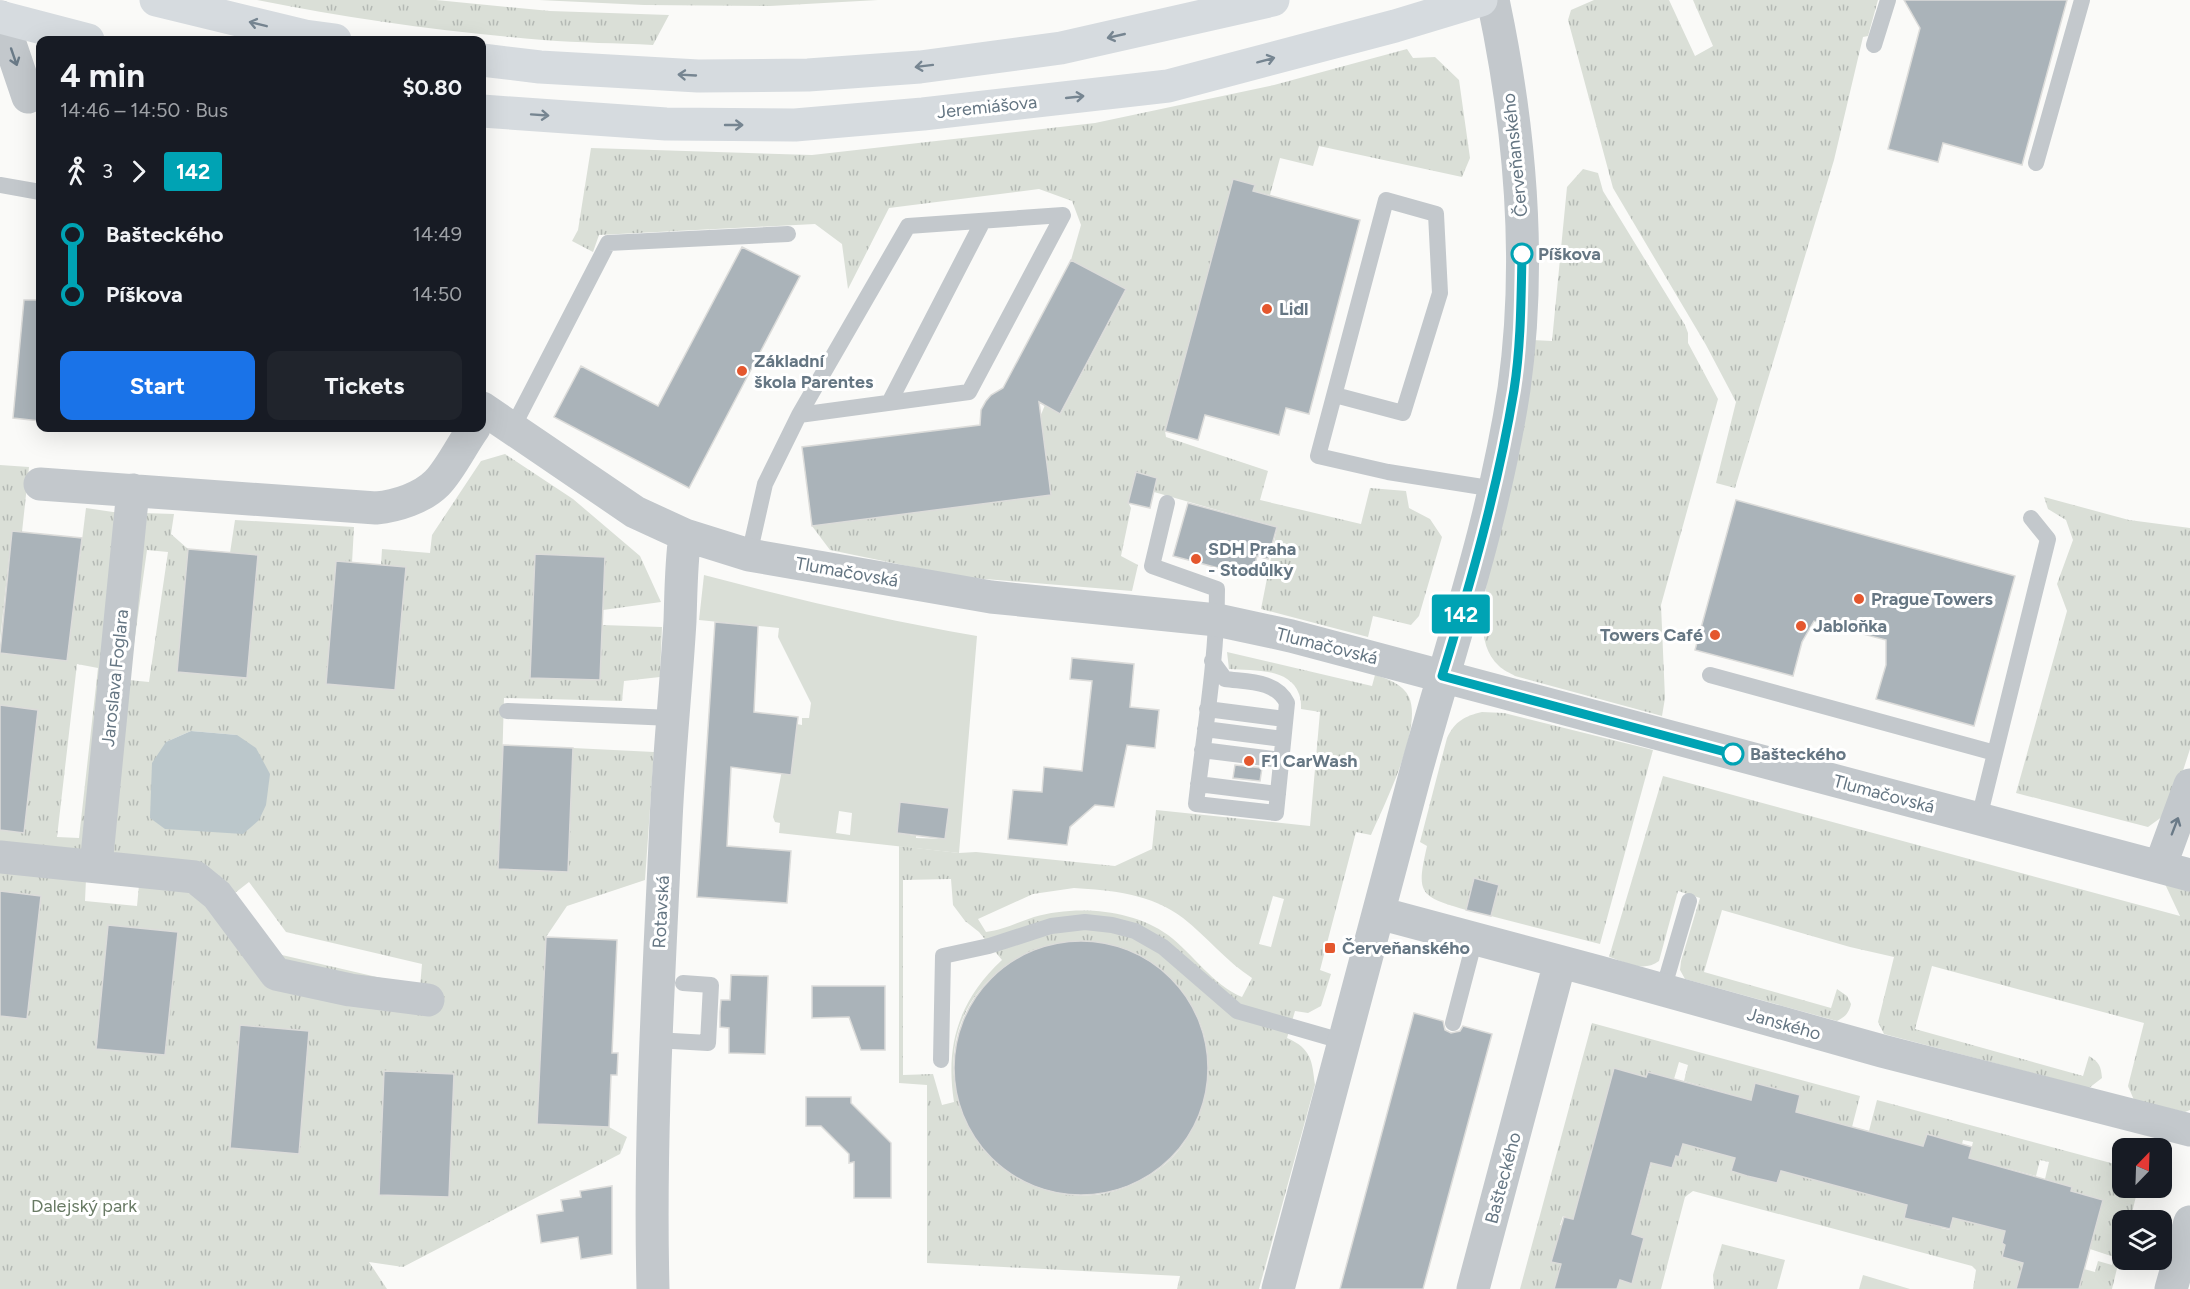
<!DOCTYPE html>
<meta charset="utf-8">
<style>
body{margin:0;font-family:Figtree,sans-serif;background:#20242c;color:#f1f3f6;height:100vh;display:flex;flex-direction:column;font-size:22px;white-space:nowrap}
*{box-sizing:border-box;margin:0}
p{font-size:20px;color:#9ea1a6}
.icon{flex:none;width:33px;height:33px;fill:none;stroke:currentColor;stroke-width:2;stroke-linecap:round;stroke-linejoin:round}
.map{position:relative;flex:1;overflow:hidden}
.details{position:absolute;left:36px;top:36px;width:450px;height:396px;display:flex;flex-direction:column;background:#171b24;border-radius:12px;box-shadow:0 6px 24px #0002}
.details>*{flex:none}
.badge{padding:0 12px;border-radius:4px;font-size:21px;line-height:39px}
.needle{width:39px;rotate:23deg}
.fabs{position:absolute;left:2112px;top:1138px;display:grid;gap:12px}
.fabs a{display:grid;place-items:center;width:60px;height:60px;border-radius:12px;background:#171b24;box-shadow:0 6px 24px #0002;font-size:30px}
.map>.badge{position:absolute;translate:-50% -50%;box-shadow:0 0 0 3px #fff}
.legs{display:flex;align-items:center;gap:9px;height:66px;padding:0 24px;font-size:20px}
.legs p{margin-inline-start:auto}
.overview{display:flex;align-items:center;justify-content:space-between;height:102px;padding:0 24px}
h1{font-size:33px;font-weight:700;line-height:45px}
.button{display:flex;gap:12px;margin-top:auto;padding:12px 24px}
.button a{flex:1;height:69px;border-radius:12px;background:#1a73e8;color:#fff;font-size:24px;font-weight:700;line-height:69px;text-align:center}
.button a+a{background:#20242c;color:#f1f3f6}
ul{padding:0 24px;list-style:none}
li{display:flex;align-items:center;gap:21px;height:60px;font-size:22px}
li i{display:grid;place-items:center;width:9px;height:100%;margin:0 8px;background:currentColor}
li i::after{content:'';width:15px;height:15px;margin:-8px;border:4px solid;border-radius:50%;background:#171b24}
li p{margin-inline-start:auto}
li:first-child i{background:linear-gradient(#0000 50%,currentColor 0)}
li:last-child i{background:linear-gradient(currentColor 50%,#0000 0)}
.map>svg:first-child{display:block}
</style>
<div class="map">
<svg width="2190" height="1289" viewBox="0 0 2190 1289">
<defs>
<pattern id="grass-tufts" width="24" height="20" patternUnits="userSpaceOnUse" patternTransform="scale(1.5)"><rect width="24" height="20" fill="#dadfd7"/><path d="M3 7l-1-3M5 7V3M7 7l1-3M15 17l-1-3M17 17v-4M19 17l1-3" fill="none" stroke="#b4b9b4"/></pattern>
</defs>
<rect width="100%" height="100%" fill="#fafaf8"/>
<path fill="url(#grass-tufts)" fill-rule="evenodd" d="M257,0H436L550,11L669,15L653,45C617,43 580,43 543,40C447,32 351,19 257,0Z
M539,0H878L770,6L644,5Z
M1594,0H1669L1695,56L1713,46L1693,0H1878L1868,36L1863,37L1834,160L1735,488L1716,483L1736,402L1706,345L1613,188L1568,20L1571,10Z
M1407,49L1413,58L1435,57L1459,80L1470,158L1462,177L1319,146L1313,166L1280,158L1270,195L1253,191L1255,185L1233,179L1165,431L1166,437L1268,471L1260,500L1361,524L1370,488L1406,491L1409,508L1430,519L1442,537L1419,616L1411,625L1373,616L1368,637L1261,609L1277,527L1154,492L1157,478L1137,472L1128,502L1131,508L1121,556L1138,565L1132,591L961,577L830,550L812,526L1050,495L1040,417L1045,405L1061,413L1126,290L1071,260L1081,225L1072,201L1039,189L889,208L848,289L842,244L815,224L599,235L593,252L572,241L578,230L591,148L812,155L1095,123L1274,85Z
M1583,169L1598,173L1603,191L1685,325L1688,333V343L1718,399L1661,605L1665,698L1662,716L1515,676C1510,673 1503,670 1499,666C1476,645 1483,608 1487,581L1532,340L1552,341L1567,187Z
M505,454L573,499L640,556L661,602L603,610L605,557L535,554L530,678L600,680L602,625L662,627L660,677L624,681L622,701L504,698L499,869L568,872L573,748L654,752L645,880L567,906L546,937L537,1124L609,1127L627,1137L620,1154L403,1267L369,1262L387,1289H0V1016L27,1018L41,896L0,891V830L23,833L38,710L0,705V653L67,661L86,508L113,512L174,514L171,534L188,549L247,678L258,555L230,553L235,520L354,527L352,563L336,561L326,684L395,690L406,568L381,565L382,549L430,553L432,535L481,461ZM147,550L168,552L149,682L129,680ZM77,664L98,668L79,838L57,837ZM191,731L237,735L166,742ZM86,879L139,885L137,906L85,901ZM249,882L286,932L422,964L420,987L269,952L231,896ZM108,925L178,932L165,1055L96,1049ZM240,1025L309,1031L299,1154L230,1148ZM384,1071L454,1074L449,1197L379,1194Z
M0,465L29,467L22,532L12,531L0,640Z
M2044,497L2129,520L2190,528V749L2170,811L2148,827L2016,793L2067,611L2057,584L2073,540L2066,520L2048,509Z
M1227,652L1372,686L1375,675C1388,679 1403,684 1409,697C1423,728 1384,805 1371,835L1356,832L1320,970L1331,974L1321,1006L1308,1013L1295,1011L1287,1038C1312,1049 1312,1061 1315,1085L1259,1289H1177L1180,1276L927,1263V1085L899,1083V846L959,853L976,852L1115,866L1152,849L1156,810L1310,826L1320,712L1301,709C1301,704 1301,698 1299,694C1289,667 1252,671 1229,669ZM951,879L953,905L965,921L979,932L1002,960C959,1000 945,1045 954,1102L942,1105L933,1074L903,1075V880ZM1074,888C1111,890 1152,894 1183,918C1207,937 1226,961 1252,978L1242,997C1212,984 1194,955 1168,935C1132,909 1076,905 1034,917C1018,922 1004,930 986,932L978,919L1033,894ZM1273,896L1284,899L1271,947L1259,944ZM1073,941C1129,944 1172,964 1197,1016C1216,1056 1208,1101 1187,1138C1172,1165 1141,1184 1111,1192C1088,1198 1062,1196 1040,1188C948,1155 920,1030 1002,969C1023,952 1047,946 1073,941Z
M1482,712L1504,713L1653,750L1600,944L1491,916L1499,885L1474,878L1466,910C1419,896 1416,894 1427,846L1420,842L1447,738C1455,721 1465,716 1482,712Z
M1663,776L2180,916L2165,884L2190,891V1110L2185,1112L2134,1100L2128,1086L2144,1023L1932,966L1915,1029L2083,1076L2089,1056C2099,1062 2101,1066 2102,1078L2089,1088L1884,1034L1878,1022L1894,957L1850,947L1722,910L1704,972L1831,1008L1837,989L1847,996L1851,1004C1849,1013 1845,1017 1837,1021L1685,979L1680,970L1681,961L1700,898L1678,891L1659,961C1643,973 1626,962 1609,957Z
M1592,1023L1860,1096L1852,1127L1869,1131L1877,1100L2122,1166V1188H2138L2130,1221H2122V1248L2112,1289H2079L2084,1269L2095,1272L2098,1261L2112,1265L2114,1257L2090,1249L2071,1191L2072,1187L2045,1179L2049,1162L2040,1160L2036,1176L1969,1158L1973,1142L1963,1140L1959,1156L1927,1134L1923,1146L1872,1132L1856,1190L1907,1205L1904,1218L1944,1215L1941,1228L1950,1230L1953,1218L2005,1231L2002,1243L2005,1245L2002,1257L2011,1259L2028,1251L2016,1289H1973L1976,1270L1972,1266L1693,1191L1685,1197L1661,1289H1617L1620,1280L1632,1284L1634,1275L1622,1271L1630,1243L1642,1246L1644,1238L1632,1234L1653,1158L1664,1166L1672,1168L1676,1156L1679,1157L1683,1144L1735,1158L1731,1170L1777,1183L1781,1171L1848,1126L1796,1112L1800,1095L1755,1083L1751,1100L1684,1081L1688,1065L1679,1062L1674,1079L1648,1072L1646,1077L1614,1068L1573,1219L1563,1216L1560,1225L1571,1229L1552,1262L1561,1264L1554,1289H1520Z
M1722,1244L1785,1260L1777,1289H1714L1713,1275Z"/>
<path fill="#dadfd7" fill-rule="evenodd" d="M704,575C795,599 885,620 977,636L959,853L779,833L780,823L775,822L773,817L791,723L802,725V718H809L811,703L778,637L779,628L699,620ZM901,802L945,839L916,838V836L897,833ZM839,811L852,813L850,835L836,833Z
M1863,1275L1910,1289H1859Z"/>
<path fill="#bbc7cb" d="M191,731L237,735L256,748L270,774L266,805L259,820L243,834L165,829L150,818L152,763L166,742Z"/>
<path fill="#aab3b9" stroke="#dcdcda" stroke-width="1.5" d="M1904,0H2067L2022,165L1943,143L1938,162L1888,149L1920,28Z
M1233,179L1255,185L1253,191L1360,220L1309,414L1286,408L1279,435L1205,415L1198,440L1165,431Z
M742,247L800,276L689,488L554,417L581,366L658,406Z
M1071,260L1126,289L1060,414L1039,402L1051,495L812,526L802,447L980,425L981,410L986,401L991,395L1003,388Z
M24,300H40V421L13,418Z
M1136,472L1157,478L1150,508L1128,503Z
M1736,500L2015,576L1974,726L1876,699L1886,665V640L1814,621L1802,642L1793,676L1695,650Z
M1188,503L1277,527L1268,559L1257,556L1252,577L1173,556Z
M12,531L82,538L67,661L0,653Z
M188,549L258,555L247,678L177,672Z
M535,554L605,557L600,680L530,678Z
M336,561L406,567L395,690L326,684Z
M715,622L758,626L754,712L798,717L791,775L731,767L727,846L791,851L787,903L697,897Z
M1072,658L1134,664L1130,707L1159,710L1155,748L1127,745L1114,807L1095,805L1070,827L1067,845L1008,839L1013,790L1042,792L1044,767L1082,771L1092,681L1070,679Z
M0,705L38,710L24,833L0,830Z
M503,745L573,748L568,872L498,869Z
M1235,765L1262,768L1260,781L1233,778Z
M900,802L949,808L945,839L897,833Z
M1474,878L1499,885L1491,916L1466,910Z
M0,891L41,896L27,1019L0,1016Z
M108,925L178,932L165,1055L96,1049Z
M546,937L617,940L612,1053H618L617,1075H611L609,1127L537,1124Z
M954 1068a127 127 0 1 1 254 0a127 127 0 1 1-254 0Z
M731,975L768,976L765,1054L729,1053V1028L720,1027V1012L721,1000H730Z
M812,986H885V1050H861L849,1017L812,1018Z
M1414,1013L1443,1021L1445,1030L1451,1033L1460,1031L1463,1026L1492,1034L1423,1289H1340Z
M240,1025L309,1031L299,1154L230,1148Z
M1614,1068L1646,1077L1648,1072L1751,1100L1755,1083L1800,1095L1796,1112L1923,1146L1927,1134L1972,1147L1969,1158L2072,1187L2071,1191L2103,1200L2079,1289H2016L2023,1263L2002,1257L2005,1245L2002,1243L2005,1231L1953,1218L1950,1229L1904,1218L1907,1205L1781,1171L1777,1183L1747,1176L1731,1171L1735,1158L1683,1144L1679,1157L1676,1156L1672,1168L1651,1163L1632,1234L1644,1238L1632,1284L1620,1280L1617,1289H1554L1561,1264L1551,1262L1564,1217L1573,1219Z
M384,1071L454,1074L449,1197L379,1195Z
M806,1097H851V1103L891,1143V1198H854V1162L849,1163V1154L821,1126H806Z
M612,1186V1254L581,1259L578,1237L541,1243L537,1215L563,1211L561,1200L581,1197L580,1191Z"/>
<g fill="none" stroke-linecap="round" stroke-linejoin="round">
<path stroke="#c3c8cc" stroke-width="16" d="M1874,45L1888,0
M2036,163L2082,0
M0,185L40,192
M1335,395L1403,413L1440,293L1436,214L1386,200L1318,456L1388,472L1495,489
M889,403L983,221
M512,429L608,243L788,234
M1167,503L1152,566L1217,589C1217,661 1204,733 1196,804L1276,813L1287,703C1276,680 1247,682 1225,679L1212,661
M749,555L765,484L799,415L908,226L1063,215L969,392L799,415
M1710,675L1995,753
M1207,709L1285,719
M507,711L672,718
M1205,729L1283,739
M1202,750L1281,760
M1198,784L1278,794
M1979,818L2048,539L2031,518
M1663,990L1689,901
M1453,1023L1475,939
M655,1040L708,1043L711,985L683,983
M941,1060L943,956L989,946L1051,926L1085,922L1112,925L1135,931L1163,947L1237,1011L1345,1042"/>
<path stroke="#c3c8cc" stroke-width="33" d="M1,17L28,97
M482,408L635,512L685,535L749,555L991,597L1217,620L1291,636L2190,875
M40,484L376,508C397,506 422,498 437,483C450,470 463,443 474,428
M0,857L195,877L217,895L276,974L350,990L428,1000
M96,866L133,490
M2160,867L2190,785
M1379,913L1599,972L1882,1051L2190,1130
M653,1289C649,1133 659,977 666,821C669,754 676,688 680,621C681,592 681,564 685,535
M1278,1289C1324,1118 1369,947 1415,775C1450,648 1494,521 1514,389C1532,260 1520,127 1493,0
M1473,1289L1560,962
M2171,1289L2190,1222"/>
<path stroke="#d6dbdf" stroke-width="33" d="M156,0L305,36L335,40
M0,17L88,40
M482,60L540,67L698,76L808,75L920,67L1061,48L1273,0
M482,111L666,124L795,125L923,114L1168,86L1395,26L1481,0"/>
</g>
<defs><path id="oneway-shaft" d="M-6 0H5M1.5-3L5.5 0L1.5 3" fill="none" stroke-width="1.6" stroke-linecap="round" stroke-linejoin="round" transform="scale(1.5)"/></defs>
<g stroke="#768591">
<use href="#oneway-shaft" transform="translate(258 24) rotate(-166)"/>
<use href="#oneway-shaft" transform="translate(1116 36) rotate(167)"/>
<use href="#oneway-shaft" transform="translate(1266 60) rotate(-15)"/>
<use href="#oneway-shaft" transform="translate(924 66) rotate(173)"/>
<use href="#oneway-shaft" transform="translate(687 75) rotate(-177)"/>
<use href="#oneway-shaft" transform="translate(1075 97) rotate(-6)"/>
<use href="#oneway-shaft" transform="translate(540 115) rotate(4)"/>
<use href="#oneway-shaft" transform="translate(734 125)"/>
</g>
<g stroke="#6a7a87">
<use href="#oneway-shaft" transform="translate(14 57) rotate(71)"/>
<use href="#oneway-shaft" transform="translate(2175 826) rotate(-69)"/>
</g>
<g fill="none" stroke-linecap="round" stroke-linejoin="round">
<g stroke="#fff" stroke-width="14">
<path id="line-1" d="M1522,254C1521,299 1521,345 1514,390C1498,487 1471,582 1442,676L1733,754"/>
</g>
<use href="#line-1" stroke="#00a3b4" stroke-width="9"/>
</g>
<g fill="#fff" stroke="#00a3b4" stroke-width="3">
<circle cx="1522" cy="254" r="10"/>
<circle cx="1733" cy="754" r="10"/>
</g>
<g fill="#e4572e" stroke="#fff" stroke-width="2">
<circle cx="1267" cy="309" r="6"/>
<circle cx="742" cy="371" r="6"/>
<circle cx="1196" cy="559" r="6"/>
<circle cx="1859" cy="599" r="6"/>
<circle cx="1801" cy="626" r="6"/>
<circle cx="1715" cy="635" r="6"/>
<circle cx="1249" cy="761" r="6"/>
<rect x="1324" y="942" width="12" height="12" rx="3"/>
</g>
<g text-anchor="middle" stroke-width="6" stroke-linejoin="round" paint-order="stroke">
<g font-size="18" fill="#657683" stroke="#fff">
<text transform="translate(987 107) rotate(-6)" y="6">Jeremiášova</text>
<text transform="translate(1515 155) rotate(-96)" y="6">Červeňanského</text>
<text transform="translate(847 572) rotate(10)" y="6">Tlumačovská</text>
<text transform="translate(1327 646) rotate(14)" y="6">Tlumačovská</text>
<text transform="translate(115 678) rotate(-84)" y="6">Jaroslava Foglara</text>
<text transform="translate(1884 794) rotate(15)" y="6">Tlumačovská</text>
<text transform="translate(661 912) rotate(-87)" y="6">Rotavská</text>
<text transform="translate(1784 1024) rotate(16)" y="6">Janského</text>
<text transform="translate(1503 1178) rotate(-75)" y="6">Bašteckého</text>
</g>
<g font-size="18" font-weight="bold" fill="#657683" stroke="#fff" text-anchor="start">
<text x="1538" y="260">Píškova</text>
<text x="1750" y="760">Bašteckého</text>
</g>
<g font-size="18" font-weight="bold" fill="#657683" stroke="#fff" text-anchor="start">
<text x="1279" y="315">Lidl</text>
<text x="754" y="367">Základní<tspan x="754" dy="21">škola Parentes</tspan></text>
<text x="1208" y="555">SDH Praha<tspan x="1208" dy="21">- Stodůlky</tspan></text>
<text x="1871" y="605">Prague Towers</text>
<text x="1813" y="632">Jabloňka</text>
<text x="1703" y="641" text-anchor="end">Towers Café</text>
<text x="1261" y="767">F1 CarWash</text>
<text x="1342" y="954">Červeňanského</text>
</g>
<g font-size="18" fill="#687a64" stroke="#fff">
<text x="84" y="1212">Dalejský park</text>
</g>
</g>
</svg>
<div class="fabs">
<a><svg class="needle" viewBox="-14 -14 28 28"><path d="M0-13l5 13h-10z" fill="#e53935"/><path d="M0 13l5-13h-10z" fill="#9ea1a6"/></svg></a>
<a><svg class="icon" aria-label="layers" viewBox="0 0 24 24"><path d="M12 4l9 5-9 5-9-5zM3 14l9 5 9-5"/></svg></a>
</div>
<b class="badge" style="left:1461px;top:614px;background:#00a3b4;color:#fff">142</b>
<section class="details">
<div class="overview"><div><h1>4 min</h1><p>14:46 – 14:50 · Bus</p></div><b>$0.80</b></div>
<div class="legs"><svg class="icon" aria-label="walk" viewBox="0 0 24 24"><circle cx="13" cy="4" r="2"/><path d="M13 8l-2 6 4 7M11 14l-3 7M7 12l3-4h3l4 4"/></svg>3<svg class="icon" aria-label="forward" viewBox="0 0 24 24"><path d="M9 5l7 7-7 7"/></svg><b class="badge" style="background:#00a3b4;color:#fff">142</b></div>
<ul>
<li><i style="color:#00a3b4"></i><b>Bašteckého</b><p>14:49</p></li>
<li><i style="color:#00a3b4"></i><b>Píškova</b><p>14:50</p></li>
</ul>
<div class="button"><a>Start</a><a>Tickets</a></div>
</section>
</div>
